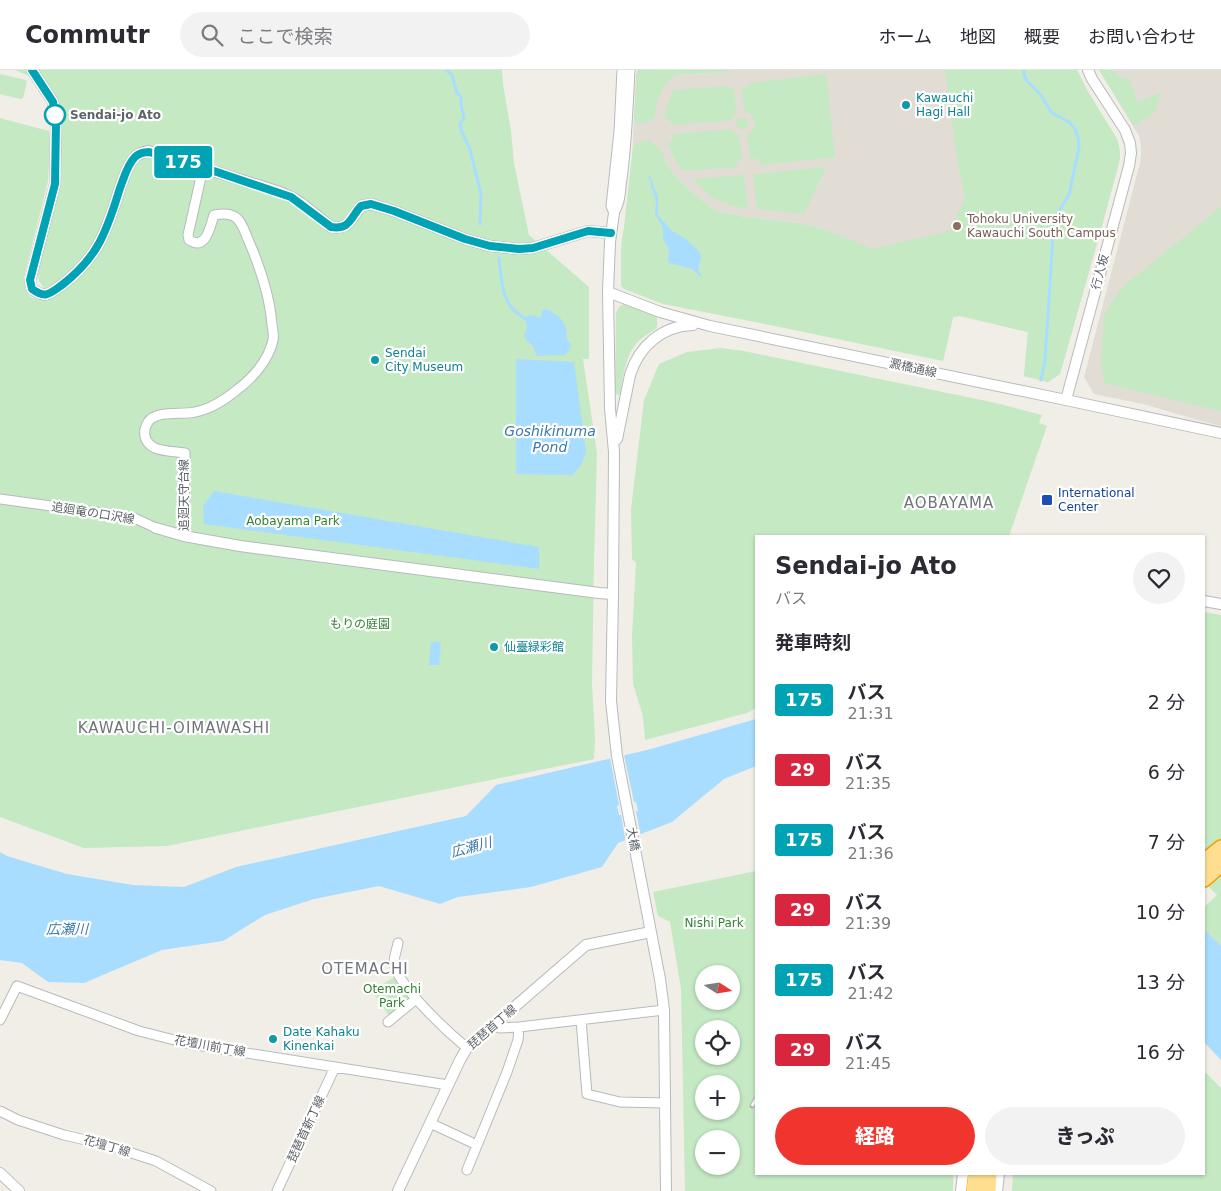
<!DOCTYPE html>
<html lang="ja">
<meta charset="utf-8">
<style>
body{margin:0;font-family:"DejaVu Sans","Noto Sans JP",sans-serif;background:#f2f2f3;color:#2b2b33;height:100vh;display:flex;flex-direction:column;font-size:19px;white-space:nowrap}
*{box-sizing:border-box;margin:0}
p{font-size:16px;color:#7c7c81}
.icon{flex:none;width:28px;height:28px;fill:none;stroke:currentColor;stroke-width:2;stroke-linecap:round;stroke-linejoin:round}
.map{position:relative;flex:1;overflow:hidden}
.side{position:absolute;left:755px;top:465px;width:450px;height:640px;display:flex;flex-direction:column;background:#fff;border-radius:0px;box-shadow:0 1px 4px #0004}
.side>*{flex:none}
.badge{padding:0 10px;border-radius:4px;font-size:18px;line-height:32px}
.needle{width:32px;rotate:102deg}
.tools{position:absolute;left:695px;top:895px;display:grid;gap:10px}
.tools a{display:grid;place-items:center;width:45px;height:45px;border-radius:50%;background:#fff;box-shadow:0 1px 4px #0004;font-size:25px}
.map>.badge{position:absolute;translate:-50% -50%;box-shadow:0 0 0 2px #fff}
h2{padding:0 20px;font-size:19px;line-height:45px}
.round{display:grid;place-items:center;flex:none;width:52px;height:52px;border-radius:26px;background:#f2f2f3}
.summary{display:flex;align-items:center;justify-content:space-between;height:85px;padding:0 20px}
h1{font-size:24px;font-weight:800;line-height:38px}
.primary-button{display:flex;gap:10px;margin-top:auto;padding:10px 20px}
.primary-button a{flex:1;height:58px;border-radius:30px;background:#f0352e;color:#fff;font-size:20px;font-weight:800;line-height:58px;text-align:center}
.primary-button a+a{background:#f2f2f3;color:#2b2b33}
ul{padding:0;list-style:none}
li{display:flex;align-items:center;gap:15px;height:70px;padding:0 20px}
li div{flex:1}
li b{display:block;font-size:19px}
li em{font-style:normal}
li .badge{min-width:55px;font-weight:700;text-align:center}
header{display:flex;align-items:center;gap:30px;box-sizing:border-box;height:70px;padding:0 25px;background:#fff;border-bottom:1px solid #e1e1e2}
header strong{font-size:24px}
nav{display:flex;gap:28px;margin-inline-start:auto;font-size:18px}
.search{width:350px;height:45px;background:#f2f2f3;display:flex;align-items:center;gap:12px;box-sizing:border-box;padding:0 18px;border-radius:28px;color:#7c7c81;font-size:19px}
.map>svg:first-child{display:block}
</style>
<header>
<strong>Commutr</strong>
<div class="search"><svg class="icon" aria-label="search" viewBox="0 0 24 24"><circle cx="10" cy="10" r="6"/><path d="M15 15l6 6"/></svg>ここで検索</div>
<nav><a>ホーム</a><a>地図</a><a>概要</a><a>お問い合わせ</a></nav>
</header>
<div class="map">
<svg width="1221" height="1121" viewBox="0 0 1221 1121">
<rect width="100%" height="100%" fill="#f1eee7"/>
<path fill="#e1ddd5" d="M729,0H1077L1087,20L1117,69L1119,75L1120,88L1100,164L1060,304L1048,312L1024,306L1028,262L960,246L953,247L943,291L862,182L823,159L799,153L745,147L717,141L704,132L690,120L674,104L665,90L632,92L636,4L675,5L728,2Z
M1099,0H1221V356L1201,351L1143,334L1094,324L1084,307L1140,93L1141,85V75L1139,66Z"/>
<path fill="#c4e9c3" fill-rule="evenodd" d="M15,0H502L503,14L511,61L514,93L529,165L589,217V289H583L597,383L594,492L592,613L595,668L594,689L167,776L84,778L0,747V48L49,61L50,70L48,111L24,208C24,225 31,232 48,229L49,226L39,211L38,204L60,111V56L51,32L31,7Z
M637,0H729V2L675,5C661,14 656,32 654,48L648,50L645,54L636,53L634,49Z
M945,0H1077L1087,20L1117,69L1120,81V88L1117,101L1060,304L1048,312L1024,306L1028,262L960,246L953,247L943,291L765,254L663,234L624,219L621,216V182L622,168L624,157L633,76L646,69L660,78L665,90L674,104L690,120L704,132L717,141L745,147L799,153L823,159L873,179L950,161L965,128L958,95Z
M1099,0H1112L1124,9L1128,7L1138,32L1162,22L1155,41L1150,46L1134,56Z
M0,4L26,10L27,12L23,28L20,29L0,24Z
M826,4L835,87L760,95L759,89H750L747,65C759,57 757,46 744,40L742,17L750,15V13Z
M727,16L728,18H734L736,42L731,50L674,55L671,52L664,48L668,32L674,20Z
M736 53a6 6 0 1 1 12 0a6 6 0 1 1-12 0Z
M731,59L735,64L739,65L742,90L737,91V97L683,101L677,93L667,74L671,72L674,64Z
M826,97L804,144L757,139L753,104Z
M744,105L748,139C723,134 709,129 693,109Z
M1221,137V341L1104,313L1101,291L1104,245L1120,219Z
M624,234L657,246V258C649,263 641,268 635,275C625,288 623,308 620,324L618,325L616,324L615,319L616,243C618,238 620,235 624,234Z
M721,278L744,281L996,333L1042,345L1039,353L1047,356L1009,466H756V638L747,643L645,670L643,646L633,614L632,566L636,493L632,489L631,439L644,330L659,294L687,282Z
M1204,542L1221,545V876L1204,859V837L1217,825L1204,812Z
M756,801V1104H953V1121H685L681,919L670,852L658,846L653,822ZM704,904H731V931H704ZM704,959H731V986H704ZM704,1014H731V1041H704ZM704,1069H731V1096H704Z
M396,906L411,928L390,947L372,921Z
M1204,1001L1221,1018V1121H1012L1013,1104H1204Z"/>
<path fill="#a9ddff" d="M650,106L658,127V145L672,161L683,167L699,181L701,187L698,200L702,206L701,207L692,199L669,193L668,191L669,180L663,169V158L655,144L656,131L654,124L651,117L650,110L648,108Z
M545,239C558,243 569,254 566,268L571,274L570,279L565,285L536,286C535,272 529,276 525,268C523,263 527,261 527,256C527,253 525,251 524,248C530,243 534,246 541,248L542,240Z
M516,289L574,292L586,381C584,391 580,398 572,405L516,404Z
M214,421L539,477V499L204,454L203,436Z
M431,572H441L439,595H429Z
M756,649V696L724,709L672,752L618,773L602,797L531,817L458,827L440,834L379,816L314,829L265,845L223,871L162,880L84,913L48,912L22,893L0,890V782L7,786L67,804L133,815L184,817L236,797L466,746L496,715L647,680Z
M1204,859L1221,876V990L1204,972Z"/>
<path fill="#f1eee7" d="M624,685L634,732H636L638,741H636L641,767L626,773L621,745H619L617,736L619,735L610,688Z"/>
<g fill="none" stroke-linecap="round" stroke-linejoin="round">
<path stroke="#a9ddff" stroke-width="3" d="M446,0L452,5L457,23L461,27V35L464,48L460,54L461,60L470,79L481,124L480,154
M1024,0V6L1028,12L1040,24L1050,40L1054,44L1069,52L1075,59L1078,67L1079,78L1069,125L1054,149L1045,291L1041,310
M499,188C501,204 501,225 512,238C515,242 520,245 524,248"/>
<g stroke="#b7babe" stroke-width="11">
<path id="minor" d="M614,143C621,132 620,121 622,109C627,73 628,36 630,0
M614,143L611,136L619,62L622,0
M0,429L132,447L156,458
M184,466L185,383C177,382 161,381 155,378C144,373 142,362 148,352C156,340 182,345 195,342C211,339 226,329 238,319C254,307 269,289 273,270C274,265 273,260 272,255C270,227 261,200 250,174C241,154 241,140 214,145C210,157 206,181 189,170L188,165L203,98
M398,873C397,879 394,887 394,892C396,915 449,963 467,978
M0,950L17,916L139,961L190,974L448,1015
M581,950L587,1024L620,1032L665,1033
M388,952L416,929
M493,956L500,958L519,957L664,940
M0,1041L18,1050L64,1065L107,1075L156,1091L211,1121
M430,1053L477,1075
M467,1100L507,1002L518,970L519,957
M277,1121L335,997"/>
</g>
<g stroke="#b7babe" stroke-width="12">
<path id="tertiary" d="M32,0L53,32L56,54L55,114L30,211L32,219C46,229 49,224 62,215C76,204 89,191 98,175C108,158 114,137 120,118C124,108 127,95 135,87C139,83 144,82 149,81L280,122L291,127L301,133L331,157C350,160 351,148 361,136L371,134L394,141L465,169L490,176L519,179L533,178L588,161L611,163
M614,143L610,172L608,222L610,339L614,382L613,524L611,631L617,686L660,909L664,940L666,1121
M608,222L660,242L710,256L1066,330L1221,363
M1066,330L1129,96L1131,83L1130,73L1125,60L1092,9L1088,0
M617,369L630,305C639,276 662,256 693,255
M156,458L184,466L240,476L599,523L613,524
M1204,531L1221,534
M0,1103L19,1121
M398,1121L460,990L467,978L586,875L651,862
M961,1121L963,1104
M997,1121L999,1104"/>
</g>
<g stroke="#f8a000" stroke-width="18">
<path id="motorway" d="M1204,792L1221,778
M1204,809L1221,794
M974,1121L976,1104
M988,1121L989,1104"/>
</g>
<use href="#minor" stroke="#fff" stroke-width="9"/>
<use href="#tertiary" stroke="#fff" stroke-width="10"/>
<use href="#motorway" stroke="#ffde90" stroke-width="15"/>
<g stroke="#b5b6b7" stroke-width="5">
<path id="rail" d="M752,1036L756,1029"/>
</g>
<use href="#rail" stroke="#fff" stroke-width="3" stroke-dasharray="9" stroke-linecap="butt"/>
</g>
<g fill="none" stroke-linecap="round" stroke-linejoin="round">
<g stroke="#fff" stroke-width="11">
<path id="line" d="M32,0L53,32L56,54L55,114L30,210L32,219C46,229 49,224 62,215C76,204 89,191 98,175C108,158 114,137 120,118C124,108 127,95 135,87C139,83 144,82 149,82L202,97L291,127L331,157C350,160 350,148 361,136L371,134L394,141L465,169L490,176L519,179L533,178L588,161L611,163"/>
</g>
<use href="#line" stroke="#00a3b4" stroke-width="8"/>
</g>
<g fill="#0f9aa8" stroke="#fff" stroke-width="2">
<circle cx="906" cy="35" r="5"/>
<circle cx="375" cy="290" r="5"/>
<circle cx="494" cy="577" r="5"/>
<circle cx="273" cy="969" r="5"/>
</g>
<circle fill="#fff" stroke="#00a3b4" stroke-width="2.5" cx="55" cy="45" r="10"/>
<circle fill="#8d6e63" stroke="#fff" stroke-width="2" cx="957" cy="156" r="5"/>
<rect fill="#1a4fb4" stroke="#fff" stroke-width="2" x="1041" y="424" width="12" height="12" rx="2.5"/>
<g text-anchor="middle" stroke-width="4.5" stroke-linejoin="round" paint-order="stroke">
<g font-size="12" fill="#0d838f" stroke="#fff" text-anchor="start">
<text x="916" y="32">Kawauchi<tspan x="916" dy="14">Hagi Hall</tspan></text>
<text x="385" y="287">Sendai<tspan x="385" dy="14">City Museum</tspan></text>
<text x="504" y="581">仙臺緑彩館</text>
<text x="283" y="966">Date Kahaku<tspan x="283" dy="14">Kinenkai</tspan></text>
</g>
<g font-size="12" font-weight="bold" fill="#5e6368" stroke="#fff" text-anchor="start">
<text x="70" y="49">Sendai-jo Ato</text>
</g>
<g font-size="12" fill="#785e54" stroke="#fff" text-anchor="start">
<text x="967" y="153">Tohoku University<tspan x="967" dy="14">Kawauchi South Campus</tspan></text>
</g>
<g font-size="12" fill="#5e6368" stroke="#fff">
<text transform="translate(1100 202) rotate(-75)" y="4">行人坂</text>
<text transform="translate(913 298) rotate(12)" y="4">澱橋通線</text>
<text transform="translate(184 425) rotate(-90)" y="4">追廻天守台線</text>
<text transform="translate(93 443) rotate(9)" y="4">追廻竜の口沢線</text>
<text transform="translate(633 769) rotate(79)" y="4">大橋</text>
<text transform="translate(492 957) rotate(-41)" y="4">琵琶首丁線</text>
<text transform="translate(210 976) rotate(10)" y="4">花壇川前丁線</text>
<text transform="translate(306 1059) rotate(-65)" y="4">琵琶首新丁線</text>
<text transform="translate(107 1076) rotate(16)" y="4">花壇丁線</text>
</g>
<g font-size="12" fill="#164399" stroke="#fff" text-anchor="start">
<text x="1058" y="427">International<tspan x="1058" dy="14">Center</tspan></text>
</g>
<g font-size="12" fill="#318331" stroke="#fff">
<text x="293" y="455">Aobayama Park</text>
<text x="360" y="558">もりの庭園</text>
<text x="714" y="857">Nishi Park</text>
<text x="392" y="923">Otemachi<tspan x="392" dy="14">Park</tspan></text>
</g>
<g font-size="14" font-style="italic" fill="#3d79ad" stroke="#fff">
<text x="550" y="366">Goshikinuma<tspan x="550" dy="16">Pond</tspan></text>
<text transform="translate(471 777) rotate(-15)" y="5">広瀬川</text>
<text x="67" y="864">広瀬川</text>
</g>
<g font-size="15" letter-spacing="1" fill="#6f757a" stroke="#fff">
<text x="949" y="438">AOBAYAMA</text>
<text x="174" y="663">KAWAUCHI-OIMAWASHI</text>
<text x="365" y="904">OTEMACHI</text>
</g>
</g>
</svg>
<div class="tools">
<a><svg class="needle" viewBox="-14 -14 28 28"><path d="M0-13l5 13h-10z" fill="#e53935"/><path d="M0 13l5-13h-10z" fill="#7c7c81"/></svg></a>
<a><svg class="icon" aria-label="locate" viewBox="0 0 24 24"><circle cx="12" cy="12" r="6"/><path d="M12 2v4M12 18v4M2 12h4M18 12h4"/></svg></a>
<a>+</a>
<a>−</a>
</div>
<b class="badge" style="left:183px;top:92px;background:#00a3b4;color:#fff">175</b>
<section class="side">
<div class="summary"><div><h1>Sendai-jo Ato</h1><p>バス</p></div><a class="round"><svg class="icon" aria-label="heart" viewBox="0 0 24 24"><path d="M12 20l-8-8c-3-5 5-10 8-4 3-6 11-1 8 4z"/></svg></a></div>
<h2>発車時刻</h2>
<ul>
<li><span class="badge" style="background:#00a3b4;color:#fff">175</span><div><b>バス</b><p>21:31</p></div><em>2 分</em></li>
<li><span class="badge" style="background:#d7263d;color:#fff">29</span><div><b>バス</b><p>21:35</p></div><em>6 分</em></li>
<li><span class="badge" style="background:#00a3b4;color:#fff">175</span><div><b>バス</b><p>21:36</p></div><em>7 分</em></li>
<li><span class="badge" style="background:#d7263d;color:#fff">29</span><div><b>バス</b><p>21:39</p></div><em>10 分</em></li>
<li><span class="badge" style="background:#00a3b4;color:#fff">175</span><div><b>バス</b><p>21:42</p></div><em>13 分</em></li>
<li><span class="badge" style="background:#d7263d;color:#fff">29</span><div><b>バス</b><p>21:45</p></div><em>16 分</em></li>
</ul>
<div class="primary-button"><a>経路</a><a>きっぷ</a></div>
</section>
</div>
